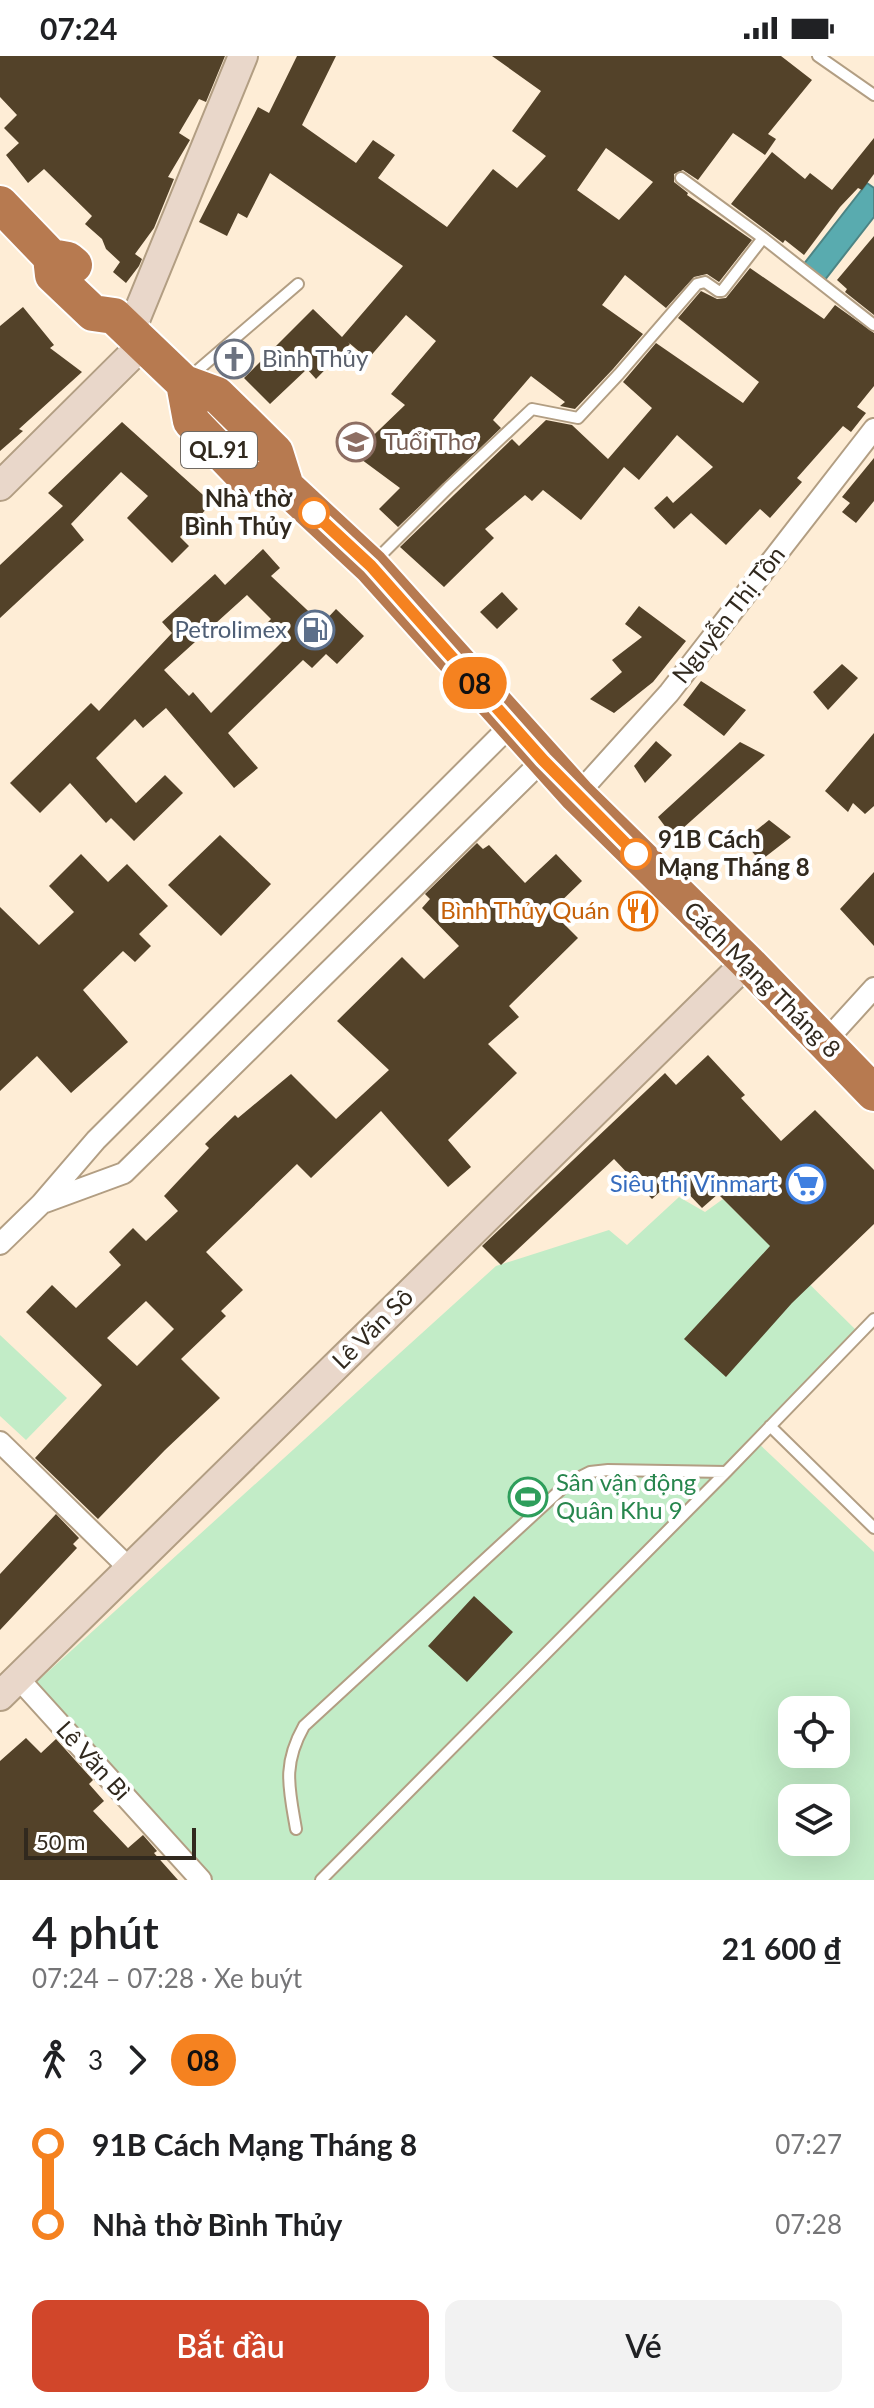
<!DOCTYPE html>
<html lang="vi">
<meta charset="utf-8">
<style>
body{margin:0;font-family:Lato,sans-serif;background:#f2f2f2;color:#202124;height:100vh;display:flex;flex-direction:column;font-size:30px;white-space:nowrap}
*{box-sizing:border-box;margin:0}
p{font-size:26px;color:#757577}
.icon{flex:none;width:44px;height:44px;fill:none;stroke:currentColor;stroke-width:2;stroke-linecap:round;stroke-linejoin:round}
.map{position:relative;height:1824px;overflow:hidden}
.details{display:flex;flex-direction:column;background:#fff;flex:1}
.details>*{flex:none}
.badge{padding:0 16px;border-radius:26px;font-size:28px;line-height:52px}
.controls{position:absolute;left:778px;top:1640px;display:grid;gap:16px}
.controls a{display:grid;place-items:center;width:72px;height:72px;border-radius:16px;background:#fff;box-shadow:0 8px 32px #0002;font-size:40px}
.scale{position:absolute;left:24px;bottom:20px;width:172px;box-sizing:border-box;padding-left:8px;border:4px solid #31291e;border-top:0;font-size:22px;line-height:28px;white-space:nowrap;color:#31291e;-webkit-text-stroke:6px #fff;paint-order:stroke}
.map>.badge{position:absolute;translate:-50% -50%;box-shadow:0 0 0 4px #fff}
.legs{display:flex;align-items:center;gap:12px;height:88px;padding:0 32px;font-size:26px}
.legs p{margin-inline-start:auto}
.headline{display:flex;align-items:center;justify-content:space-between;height:136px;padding:0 32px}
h1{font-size:44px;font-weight:600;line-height:60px}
.action{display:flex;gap:16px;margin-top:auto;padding:16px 32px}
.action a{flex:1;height:92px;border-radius:16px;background:#d1462a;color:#fff;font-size:32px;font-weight:600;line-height:92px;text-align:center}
.action a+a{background:#f2f2f2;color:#202124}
ul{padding:0 32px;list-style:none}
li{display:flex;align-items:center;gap:28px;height:80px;font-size:30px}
li i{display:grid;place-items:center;width:12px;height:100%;margin:0 10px;background:currentColor}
li i::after{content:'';width:20px;height:20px;margin:-10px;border:6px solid;border-radius:50%;background:#fff}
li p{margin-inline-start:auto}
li:first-child i{background:linear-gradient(#0000 50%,currentColor 0)}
li:last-child i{background:linear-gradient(currentColor 50%,#0000 0)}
.status{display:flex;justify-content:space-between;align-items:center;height:56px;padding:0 40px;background:#fff;direction:ltr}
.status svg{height:22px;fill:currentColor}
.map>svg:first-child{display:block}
</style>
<div class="status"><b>07:24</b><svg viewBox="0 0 49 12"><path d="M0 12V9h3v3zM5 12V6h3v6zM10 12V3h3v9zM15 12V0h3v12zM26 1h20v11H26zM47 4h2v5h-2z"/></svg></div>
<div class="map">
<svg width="874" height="1824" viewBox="0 0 874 1824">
<rect width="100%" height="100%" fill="#feedd6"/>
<path fill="#c2ecc7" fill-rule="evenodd" d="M679,1141L705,1156L723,1143L857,1275L756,1385L874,1496V1824H205L30,1632L496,1210L609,1174L627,1189ZM792,1654H836V1698H792ZM792,1742H836V1786H792Z
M0,1279L67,1342L26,1384L0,1360Z"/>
<path fill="#59abaf" stroke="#4d8484" stroke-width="2" d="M867,127L874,132V161L824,225L803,209Z"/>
<path fill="#534229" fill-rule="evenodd" d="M0,0H225L206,46L199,43L179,77L190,84L168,121L174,123L154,172L135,198L142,203L139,210L126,227L113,216L120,206L106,193L102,183L85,168L92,160L44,113L28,127L6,99L19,87L4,72L17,59L0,41Z
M297,0H336L302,69L356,107L373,84L395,99L378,122L447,171L493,113L517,132L546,100L512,75L541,35L492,0H781L812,24L768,78L776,83L765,99L733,77L698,124L683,114L674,118V126L688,137L687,139L752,184L719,226L707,218L694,221L666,252L625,219L602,249L643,278L613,313L575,353L560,350L565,346L531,320L493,364L501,372L398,471L379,453L400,432L354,398L405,349L391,338L436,285L406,259L368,303L348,286L350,288L316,323L307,313L270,348L244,322L313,253L342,281L403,210L270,117L247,162L238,157L227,180L199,166L258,51L269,57ZM606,92L653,126L619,164L577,134Z
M874,82V118L862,134L858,132L840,151L804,199L785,184L783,187L731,148L772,96L805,123L810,117L832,134Z
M874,180V259L845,236L847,233L837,224Z
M750,212L824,263L835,249L874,277V330L857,351L866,357L851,376L843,370L797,422L802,426L770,462L760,453L726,489L691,457L674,473L654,452L667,440L673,447L713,411L677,379L639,424L624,411L581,464L543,434L532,445L525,439L485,473L494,482L444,531L400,491L512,383L519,390L546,364L572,369L608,403L652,352L623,326L656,287L743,347L759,326L678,262L701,235L717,243L726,242Z
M23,251L54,289L50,292L82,316L19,373L23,375L0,395V270Z
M122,366L212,447L180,481L189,490L172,507L127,462L148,440L121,416L71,468L84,484L0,562V509L63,450L48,437Z
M874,402V445L856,467L842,456L850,447L842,441Z
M263,493L280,512L271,520L322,568L336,553L364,580L337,608L326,598L312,612L303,604L228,677L258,712L234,732L166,652L143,672L135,663L96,702L136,747L165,719L183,737L134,785L111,762L106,767L70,727L40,757L10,727L91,647L99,655L172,577L162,566L215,518L225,529ZM247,539L271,563L266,568L283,585L211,657L193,636L189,640L164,614Z
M502,536L518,553L497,573L480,556Z
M639,550L686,585L653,626L614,657L590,643L622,616L612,604L642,581L625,568Z
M842,608L858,622L828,654L813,636Z
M701,625L746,654L724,680L683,649Z
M874,677V750L865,758L853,747L848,756L825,735Z
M656,685L672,699L645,727L634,710Z
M740,686L765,699L673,781L658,761Z
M769,764L791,781L760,805L743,785Z
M220,779L271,828L221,880L168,829Z
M477,787L483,793L489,789L525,827L556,798L582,825L551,855L578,882L509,950L519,961L488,988L517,1017L448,1084L471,1111L448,1131L381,1055L311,1122L297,1108L206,1196L243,1234L221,1255L226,1260L181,1303L220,1342L165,1394L98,1463L35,1402L102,1329L26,1256L52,1229L76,1252L121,1209L109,1196L133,1172L146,1185L178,1155L164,1140L209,1092L205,1088L235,1059L238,1062L291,1018L336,1063L389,1014L337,965L402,901L424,923L459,890L422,852L430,843L425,838ZM146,1245L174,1273L137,1310L107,1282Z
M81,798L108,826L127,808L168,850L139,878L151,890L135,906L123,895L83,934L128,986L71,1037L37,1000L0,1035V851L39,889L74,856L49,830Z
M874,816V890L840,853Z
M708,999L745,1039L741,1042L781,1085L815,1054L874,1114V1168L792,1247L726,1321L684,1283L770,1190L718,1138L702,1152L681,1130L671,1139L664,1132L652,1143L614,1103L501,1209L482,1190L665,1017L676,1029Z
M56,1458L79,1482L73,1488L77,1492L0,1574V1518Z
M474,1540L513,1576L467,1626L428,1590Z
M26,1682L41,1697L56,1683L93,1724L89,1728L104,1745L93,1755L128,1792L143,1779L157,1795L154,1797L178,1824H0V1705Z"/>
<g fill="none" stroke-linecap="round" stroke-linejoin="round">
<g stroke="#b29e83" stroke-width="14">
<path id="lane" d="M818,0L874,39
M681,122L763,182
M191,320L298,228
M375,505L448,432L532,353L578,362L619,318L697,228L705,226L718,235H722L763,182L874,269
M770,1370L874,1472
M296,1773C289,1732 282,1709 304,1670L568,1427L590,1416L608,1414L726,1416
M321,1824L726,1416L874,1263"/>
</g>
<g stroke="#b29e83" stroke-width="24">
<path id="street" d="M577,739L669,637L874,373
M824,987L874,932
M45,1146L124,1117L543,704
M0,1188L41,1148L96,1084L512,668
M0,1386L130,1513
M18,1622L201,1824"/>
</g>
<g stroke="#b29e83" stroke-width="32">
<path id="secondary" d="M131,274L243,0
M0,430L144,287
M0,1640L747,906"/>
</g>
<g stroke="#fff" stroke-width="40">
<path id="highway" d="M0,148L51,201L68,204L74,209
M51,201L53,219L93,257L114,260L184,327L217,339L275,396L286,431L371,510L577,739L747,906L874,1037
M184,327L191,365L245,421L286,431"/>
</g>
<use href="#lane" stroke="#fff" stroke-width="10"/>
<use href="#street" stroke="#fff" stroke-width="20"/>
<use href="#secondary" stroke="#e9d7ca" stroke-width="28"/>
<use href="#highway" stroke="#b77a50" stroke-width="36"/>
</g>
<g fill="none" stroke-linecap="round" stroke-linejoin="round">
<g stroke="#fff" stroke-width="18">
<path id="line-1" d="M314,457L371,510L543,704L636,798"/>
</g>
<use href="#line-1" stroke="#f58220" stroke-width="12"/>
</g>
<defs>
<g id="church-ring" transform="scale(2)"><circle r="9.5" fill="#fff" stroke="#6b7280" stroke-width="1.5"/><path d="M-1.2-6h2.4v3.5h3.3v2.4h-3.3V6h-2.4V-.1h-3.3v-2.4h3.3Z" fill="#6b7280"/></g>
<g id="school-ring" transform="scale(2)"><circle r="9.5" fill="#fff" stroke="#8d6e63" stroke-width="1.5"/><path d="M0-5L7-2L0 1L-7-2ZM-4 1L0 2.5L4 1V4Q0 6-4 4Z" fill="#8d6e63"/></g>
<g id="fuel-ring" transform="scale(2)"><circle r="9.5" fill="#fff" stroke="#5c6f8a" stroke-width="1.5"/><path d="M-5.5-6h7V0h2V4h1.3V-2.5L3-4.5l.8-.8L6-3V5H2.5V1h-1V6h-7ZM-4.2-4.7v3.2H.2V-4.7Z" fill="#5c6f8a"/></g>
<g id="restaurant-ring" transform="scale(2)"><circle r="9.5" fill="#fff" stroke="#e8710a" stroke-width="1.5"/><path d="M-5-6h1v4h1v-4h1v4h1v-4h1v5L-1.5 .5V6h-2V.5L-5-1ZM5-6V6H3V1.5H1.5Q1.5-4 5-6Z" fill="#e8710a"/></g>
<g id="supermarket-ring" transform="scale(2)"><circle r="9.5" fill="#fff" stroke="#3f7fe0" stroke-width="1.5"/><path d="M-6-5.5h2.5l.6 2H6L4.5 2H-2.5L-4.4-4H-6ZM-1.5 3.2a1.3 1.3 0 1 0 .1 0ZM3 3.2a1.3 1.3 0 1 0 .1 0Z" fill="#3f7fe0"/></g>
<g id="stadium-ring" transform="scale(2)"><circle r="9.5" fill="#fff" stroke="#2e9e5b" stroke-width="1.5"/><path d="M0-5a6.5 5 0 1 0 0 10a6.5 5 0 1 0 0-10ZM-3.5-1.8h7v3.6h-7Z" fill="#2e9e5b"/></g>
</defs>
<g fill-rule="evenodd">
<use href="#church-ring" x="234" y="303"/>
<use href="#school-ring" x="356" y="386"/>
<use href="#fuel-ring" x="315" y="574"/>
<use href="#restaurant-ring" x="638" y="855"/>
<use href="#supermarket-ring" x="806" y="1128"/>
<use href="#stadium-ring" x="528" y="1441"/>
</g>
<g fill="#fff" stroke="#f58220" stroke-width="4">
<circle cx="314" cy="457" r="14"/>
<circle cx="636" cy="798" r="14"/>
</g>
<g text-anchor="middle" stroke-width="8" stroke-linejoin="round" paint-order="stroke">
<rect fill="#fff" stroke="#6f6962" stroke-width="2" x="181" y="376" width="76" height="36" rx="6"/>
<g font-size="22" font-weight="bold" fill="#31291e">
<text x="219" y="402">QL.91</text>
</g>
<g font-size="24" fill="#5b616d" stroke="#fff" text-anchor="start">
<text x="262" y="311">Bình Thủy</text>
</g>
<g font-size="24" fill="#785e54" stroke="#fff" text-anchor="start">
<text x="384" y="394">Tuổi Thơ</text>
</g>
<g font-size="24" font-weight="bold" fill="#31291e" stroke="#fff" text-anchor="end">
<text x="292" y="451">Nhà thờ<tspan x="292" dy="28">Bình Thủy</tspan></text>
<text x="658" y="792" text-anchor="start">91B Cách<tspan x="658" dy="28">Mạng Tháng 8</tspan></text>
</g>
<g font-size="24" fill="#31291e" stroke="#fff">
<text transform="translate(729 559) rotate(-52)" y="8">Nguyễn Thị Tồn</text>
<text transform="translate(762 924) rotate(45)" y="8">Cách Mạng Tháng 8</text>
<text transform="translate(373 1273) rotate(-45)" y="8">Lê Văn Sô</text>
<text transform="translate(93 1705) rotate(48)" y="8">Lê Văn Bì</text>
</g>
<g font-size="24" fill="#4e5e75" stroke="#fff" text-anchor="end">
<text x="287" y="582">Petrolimex</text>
</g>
<g font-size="24" fill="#c56008" stroke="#fff" text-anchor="end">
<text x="610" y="863">Bình Thủy Quán</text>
</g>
<g font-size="24" fill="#366cbe" stroke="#fff" text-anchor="end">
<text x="778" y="1136">Siêu thị Vinmart</text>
</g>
<g font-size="24" fill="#27864d" stroke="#fff" text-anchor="start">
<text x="556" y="1435">Sân vận động<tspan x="556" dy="28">Quân Khu 9</tspan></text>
</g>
</g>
</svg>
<div class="controls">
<a><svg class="icon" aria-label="locate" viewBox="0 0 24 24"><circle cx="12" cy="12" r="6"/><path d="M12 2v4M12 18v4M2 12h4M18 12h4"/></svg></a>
<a><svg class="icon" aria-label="layers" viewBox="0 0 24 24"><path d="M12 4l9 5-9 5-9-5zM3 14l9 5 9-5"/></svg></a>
</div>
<div class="scale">50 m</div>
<b class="badge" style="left:475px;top:627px;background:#f58220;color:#111">08</b>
</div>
<section class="details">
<div class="headline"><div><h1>4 phút</h1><p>07:24 – 07:28 · Xe buýt</p></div><b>21 600 ₫</b></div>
<div class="legs"><svg class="icon" aria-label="walk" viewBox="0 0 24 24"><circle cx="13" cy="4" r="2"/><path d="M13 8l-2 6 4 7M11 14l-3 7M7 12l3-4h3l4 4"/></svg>3<svg class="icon" aria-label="forward" viewBox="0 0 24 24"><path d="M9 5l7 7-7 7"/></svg><b class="badge" style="background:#f58220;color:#111">08</b></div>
<ul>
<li><i style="color:#f58220"></i><b>91B Cách Mạng Tháng 8</b><p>07:27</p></li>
<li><i style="color:#f58220"></i><b>Nhà thờ Bình Thủy</b><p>07:28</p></li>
</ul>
<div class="action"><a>Bắt đầu</a><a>Vé</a></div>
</section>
